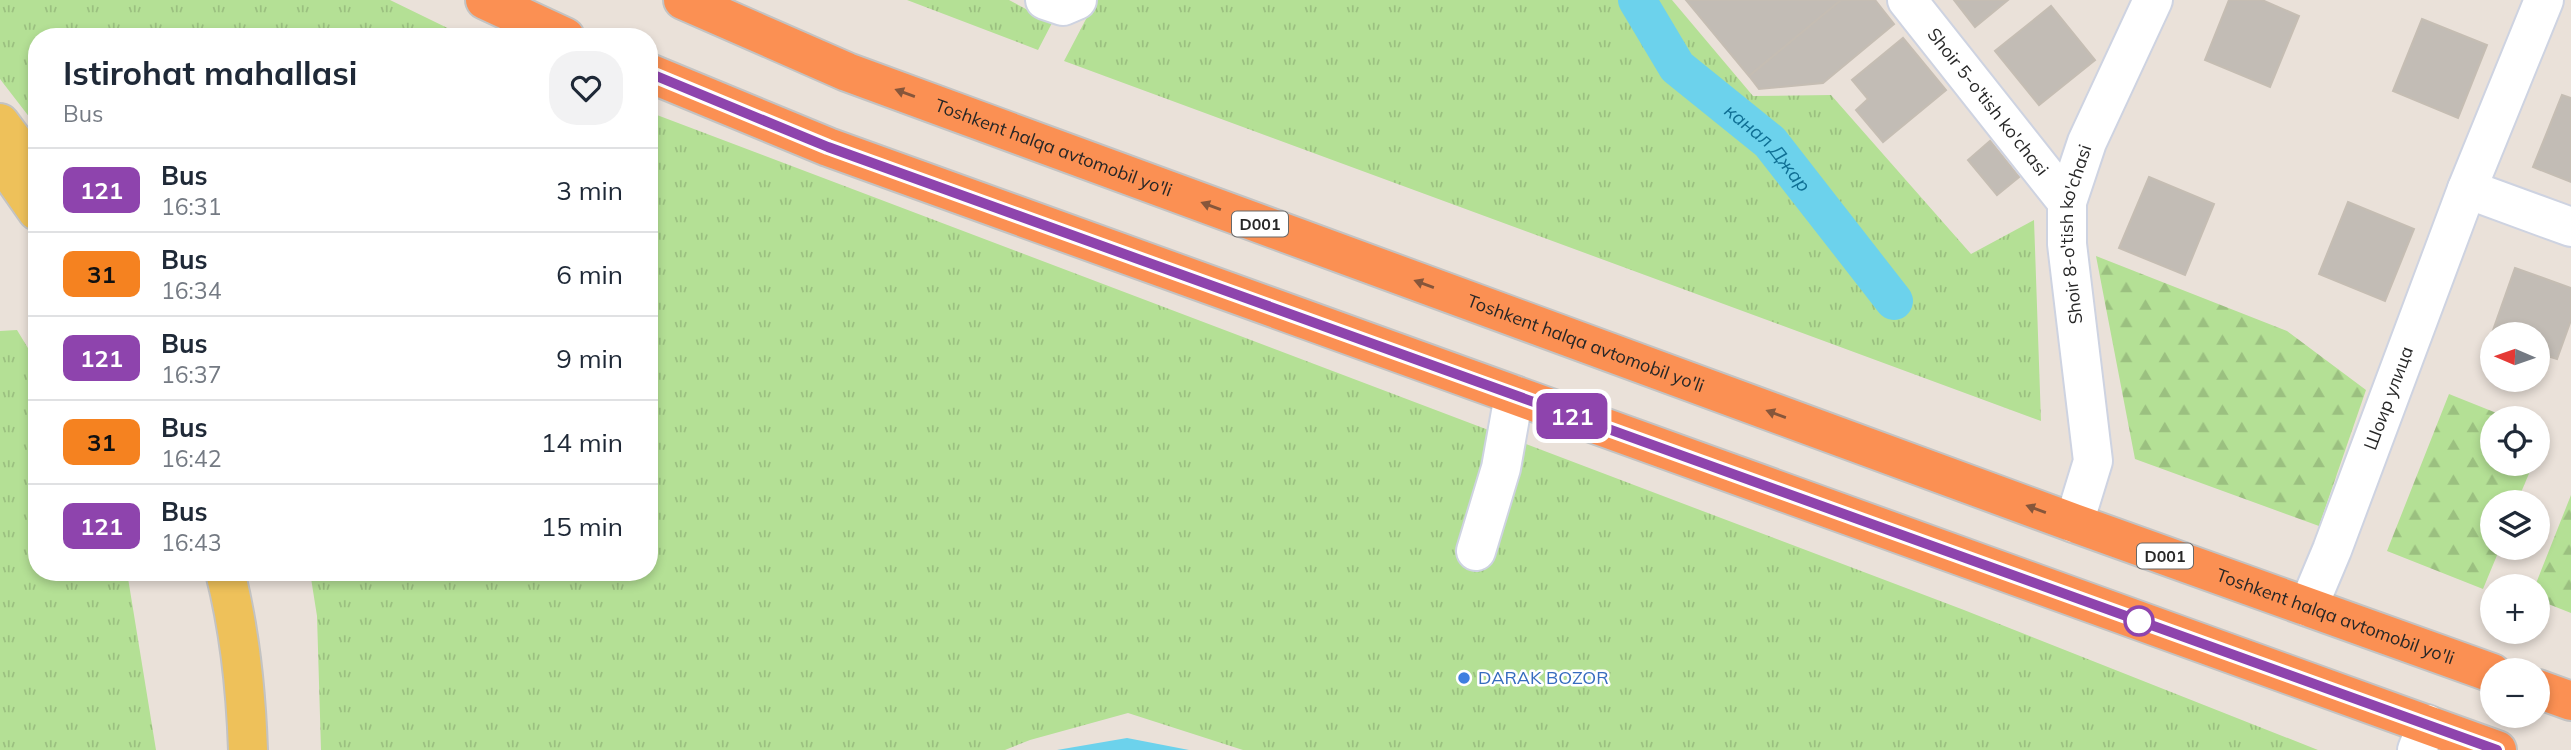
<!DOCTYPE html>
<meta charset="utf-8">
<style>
body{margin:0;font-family:Mulish,sans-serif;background:#f2f2f3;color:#1f2937;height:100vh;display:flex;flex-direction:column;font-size:26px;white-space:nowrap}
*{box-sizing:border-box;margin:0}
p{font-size:23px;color:#747a83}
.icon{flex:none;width:38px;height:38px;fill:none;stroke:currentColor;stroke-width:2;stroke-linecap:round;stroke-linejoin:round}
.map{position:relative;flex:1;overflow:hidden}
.panel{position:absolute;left:28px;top:28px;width:630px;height:553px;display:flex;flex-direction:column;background:#fff;border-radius:28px;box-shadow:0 4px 10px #0003}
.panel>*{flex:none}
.badge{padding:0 14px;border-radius:10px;font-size:24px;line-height:46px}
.needle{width:46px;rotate:272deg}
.buttons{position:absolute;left:2480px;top:322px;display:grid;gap:14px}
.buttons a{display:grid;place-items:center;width:70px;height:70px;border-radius:50%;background:#fff;box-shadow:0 4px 10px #0003;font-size:35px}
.map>.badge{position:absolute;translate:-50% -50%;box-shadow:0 0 0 4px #fff}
.round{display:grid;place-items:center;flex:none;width:74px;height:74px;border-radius:28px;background:#f2f2f3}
.overview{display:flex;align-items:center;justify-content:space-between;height:119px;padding:0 35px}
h1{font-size:33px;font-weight:700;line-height:52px}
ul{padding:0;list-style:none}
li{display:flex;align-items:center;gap:21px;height:84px;padding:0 35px;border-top:2px solid #e0e1e3}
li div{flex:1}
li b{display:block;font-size:26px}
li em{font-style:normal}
li .badge{min-width:77px;font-weight:700;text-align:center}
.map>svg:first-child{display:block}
</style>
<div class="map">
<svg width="2571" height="750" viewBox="0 0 2571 750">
<defs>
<pattern id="grass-tufts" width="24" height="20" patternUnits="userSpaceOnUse" patternTransform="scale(1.75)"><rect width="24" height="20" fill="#b4e095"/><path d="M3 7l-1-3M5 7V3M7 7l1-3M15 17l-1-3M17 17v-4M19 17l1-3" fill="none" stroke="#9bc080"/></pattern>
<pattern id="forest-firs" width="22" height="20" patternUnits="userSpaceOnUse" patternTransform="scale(1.75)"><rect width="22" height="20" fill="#b4e095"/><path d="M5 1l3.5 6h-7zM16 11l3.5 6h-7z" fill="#9bc080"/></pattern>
</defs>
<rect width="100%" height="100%" fill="#eae1d9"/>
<path fill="url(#grass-tufts)" d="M0,0H390L466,37H37V127L0,79Z
M907,0H1009L1052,23L1038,50Z
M1096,0H1672L1753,96L1831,95L1971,254L2034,220L2041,421L1064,61Z
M649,112L1964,610L2318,750H1243L1128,713L1030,740L1005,750H321L317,616L310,572H649Z
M17,330L37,363V572H127L156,750H0V331Z"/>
<path fill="url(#forest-firs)" d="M2096,256L2287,331L2366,390L2319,526L2135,459Z
M2449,394L2509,418H2492V464H2533L2517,502H2492V548H2500L2483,589L2387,551Z
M2571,495V613L2538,600V586H2535Z"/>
<path fill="#6cd2ec" d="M1127,738L1189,750H1057Z"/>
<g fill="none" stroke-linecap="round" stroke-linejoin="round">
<path stroke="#6cd2ec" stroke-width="38" id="s1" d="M1637,0L1677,67L1770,142L1894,301"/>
</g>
<path fill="#c2bcb5" stroke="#c5bdb3" stroke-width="2" d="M1686,0H1841L1749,76Z
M1841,0H1875L1894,24L1823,83L1759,89L1749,76Z
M1954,0H2008L1975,27Z
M2229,0H2262L2299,16L2270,87L2205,60Z
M2051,6L2095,60L2039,105L1995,51Z
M2422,19L2487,45L2458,118L2393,91Z
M1903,38L1946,90L1883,142L1856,110L1868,99L1852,80Z
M2562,95L2571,98V182L2533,167Z
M1990,141L2019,177L1997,195L1968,160Z
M2149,177L2214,204L2185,275L2119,248Z
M2348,202L2414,229L2385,301L2319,274Z
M2515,268L2571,288V320L2557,359L2538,353V334L2491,336Z"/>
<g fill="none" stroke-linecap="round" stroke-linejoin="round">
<g stroke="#ced3e1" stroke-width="42">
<g id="minor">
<path d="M1045,0L1063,6L1077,0"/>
<path id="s2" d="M1907,0L2067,202"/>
<path d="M2467,189L2571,227"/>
<path id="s3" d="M2074,523L2093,461L2067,244V202L2087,142L2153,0"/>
<path d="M1476,551L1501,468L1514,395"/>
<path id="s4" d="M2308,607L2332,550L2467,189L2544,0"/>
<path d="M2417,750L2427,724"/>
</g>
</g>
<g stroke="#c3c3c3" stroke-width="42">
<path id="major" d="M0,123L37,173
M0,158L37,211
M225,572C240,631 246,690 248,750"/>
</g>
<g stroke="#c3c3c3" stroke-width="42">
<g id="highway">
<path d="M485,0L565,37"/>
<path id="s5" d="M683,0L847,72L2074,523L2492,673"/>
<path d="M649,73L828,147L2497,750"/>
<path d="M2538,689L2571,701"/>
</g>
</g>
<use href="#minor" stroke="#fff" stroke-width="38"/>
<use href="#major" stroke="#eec15a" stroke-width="38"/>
<use href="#highway" stroke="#fb9053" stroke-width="38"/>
</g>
<defs><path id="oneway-solid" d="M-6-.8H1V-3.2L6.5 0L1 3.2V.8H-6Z" transform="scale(1.75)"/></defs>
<g fill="#86563b">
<use href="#oneway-solid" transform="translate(905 93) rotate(-160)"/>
<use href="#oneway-solid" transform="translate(1211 206) rotate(-160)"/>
<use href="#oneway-solid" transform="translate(1424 284) rotate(-160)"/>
<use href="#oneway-solid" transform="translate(1776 414) rotate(-160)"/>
<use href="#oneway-solid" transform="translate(2036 509) rotate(-160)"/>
</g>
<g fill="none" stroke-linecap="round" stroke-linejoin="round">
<g stroke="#fff" stroke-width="16">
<path id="line" d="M649,73L828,147L2497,750"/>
</g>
<use href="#line" stroke="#8e44ad" stroke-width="10"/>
</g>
<circle fill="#fff" stroke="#8e44ad" stroke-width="3.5" cx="2139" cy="621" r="14"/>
<circle fill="#3f7fe0" stroke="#fff" stroke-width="2.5" cx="1464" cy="678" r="7"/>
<g text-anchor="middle" stroke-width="5" stroke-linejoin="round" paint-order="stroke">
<g fill="#fff" stroke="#686868" stroke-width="2">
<rect x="1232" y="211.5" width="56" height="25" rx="5"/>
<rect x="2137" y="543.5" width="56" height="25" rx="5"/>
</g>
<g font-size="16" font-weight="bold" fill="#272727">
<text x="1260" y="230">D001</text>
<text x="2165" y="562">D001</text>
</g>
<g font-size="18" fill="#272727" stroke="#fff">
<text dy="6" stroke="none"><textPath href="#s2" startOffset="130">Shoir 5-o'tish ko'chasi</textPath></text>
<text dy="6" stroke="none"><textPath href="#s5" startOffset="399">Toshkent halqa avtomobil yo'li</textPath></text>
<text dy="6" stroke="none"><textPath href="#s3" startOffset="294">Shoir 8-o'tish ko'chasi</textPath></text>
<text dy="6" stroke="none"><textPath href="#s5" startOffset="966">Toshkent halqa avtomobil yo'li</textPath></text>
<text dy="6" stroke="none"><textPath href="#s4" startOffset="224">Шоир улица</textPath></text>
<text dy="6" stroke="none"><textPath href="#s5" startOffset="1764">Toshkent halqa avtomobil yo'li</textPath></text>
</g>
<g font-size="18" fill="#366cbe" stroke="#fff" text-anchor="start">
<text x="1478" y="684">DARAK BOZOR</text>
</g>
<g font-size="19" font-style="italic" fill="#0f6f94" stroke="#fff">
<text dy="7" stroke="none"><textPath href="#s1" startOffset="200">канал Джар</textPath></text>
</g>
</g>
</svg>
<div class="buttons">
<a><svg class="needle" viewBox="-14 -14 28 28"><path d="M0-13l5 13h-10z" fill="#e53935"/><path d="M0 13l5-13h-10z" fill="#747a83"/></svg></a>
<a><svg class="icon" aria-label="locate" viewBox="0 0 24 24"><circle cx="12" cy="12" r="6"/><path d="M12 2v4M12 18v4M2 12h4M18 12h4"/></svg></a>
<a><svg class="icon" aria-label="layers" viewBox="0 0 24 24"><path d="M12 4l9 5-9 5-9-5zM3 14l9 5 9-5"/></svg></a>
<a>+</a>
<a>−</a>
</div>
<b class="badge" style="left:1572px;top:416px;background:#8e44ad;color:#fff">121</b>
<section class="panel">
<div class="overview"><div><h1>Istirohat mahallasi</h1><p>Bus</p></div><a class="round"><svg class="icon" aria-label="heart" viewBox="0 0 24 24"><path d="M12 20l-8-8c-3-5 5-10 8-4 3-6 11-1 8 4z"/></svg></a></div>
<ul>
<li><span class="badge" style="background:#8e44ad;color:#fff">121</span><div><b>Bus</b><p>16:31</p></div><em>3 min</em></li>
<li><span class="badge" style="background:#f58220;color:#111">31</span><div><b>Bus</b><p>16:34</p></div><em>6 min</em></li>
<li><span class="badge" style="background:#8e44ad;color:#fff">121</span><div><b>Bus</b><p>16:37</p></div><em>9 min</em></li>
<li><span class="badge" style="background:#f58220;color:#111">31</span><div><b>Bus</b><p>16:42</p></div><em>14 min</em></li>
<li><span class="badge" style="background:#8e44ad;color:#fff">121</span><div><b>Bus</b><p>16:43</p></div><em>15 min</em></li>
</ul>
</section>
</div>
